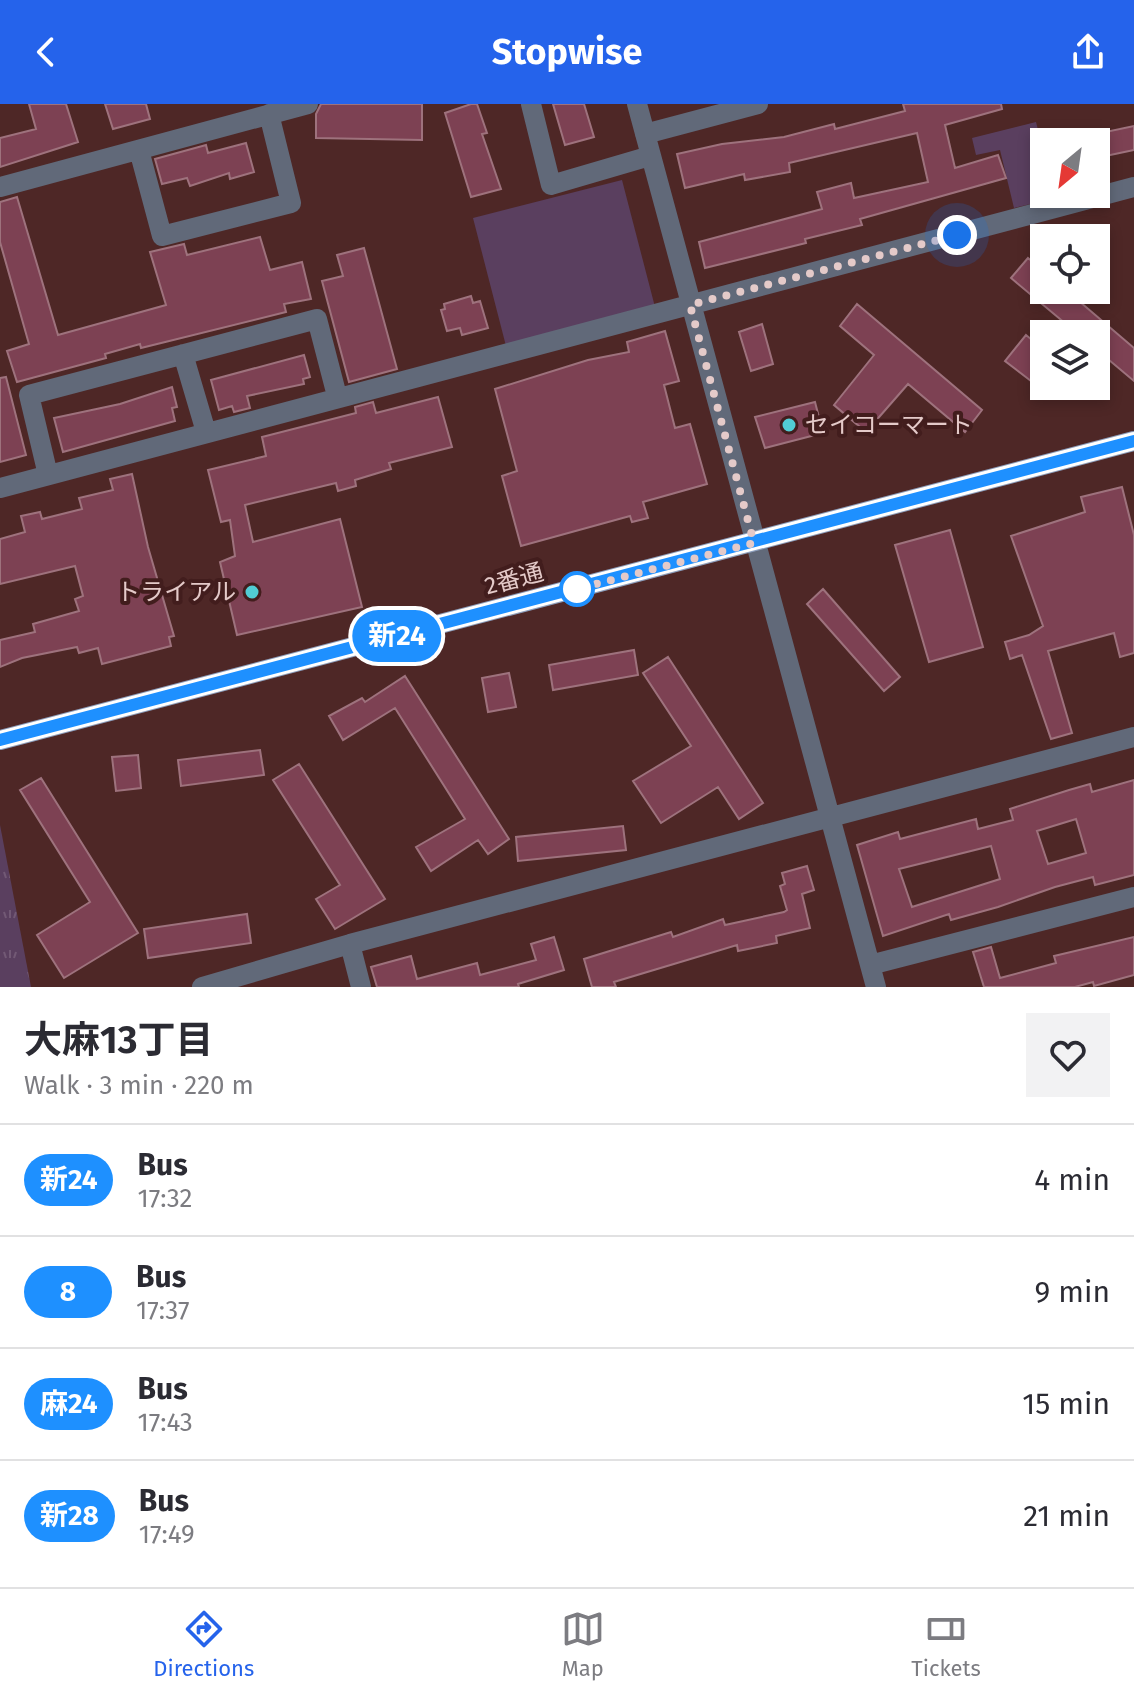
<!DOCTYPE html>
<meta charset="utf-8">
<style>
body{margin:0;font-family:"Fira Sans","Noto Sans JP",sans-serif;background:#f2f2f3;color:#2b2b33;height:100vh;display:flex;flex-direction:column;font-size:30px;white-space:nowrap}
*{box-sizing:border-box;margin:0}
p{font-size:26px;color:#7c7c81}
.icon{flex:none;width:44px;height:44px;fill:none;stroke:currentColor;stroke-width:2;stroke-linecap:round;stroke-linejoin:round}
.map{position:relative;height:883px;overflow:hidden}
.side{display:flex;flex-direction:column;background:#fff;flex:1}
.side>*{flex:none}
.badge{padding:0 16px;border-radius:26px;font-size:28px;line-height:52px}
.needle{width:52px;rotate:209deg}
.buttons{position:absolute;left:1030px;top:24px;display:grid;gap:16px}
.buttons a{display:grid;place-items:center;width:80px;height:80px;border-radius:0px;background:#fff;box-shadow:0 4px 12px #0003;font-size:40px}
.you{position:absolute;width:40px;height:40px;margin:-20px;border:6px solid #fff;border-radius:50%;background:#1a73e8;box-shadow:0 0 0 12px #1a73e833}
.map>.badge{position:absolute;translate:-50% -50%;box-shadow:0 0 0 4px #fff}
.round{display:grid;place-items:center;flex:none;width:84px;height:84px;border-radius:0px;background:#f2f2f3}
.headline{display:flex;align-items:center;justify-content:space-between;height:136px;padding:0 24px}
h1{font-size:38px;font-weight:700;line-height:60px}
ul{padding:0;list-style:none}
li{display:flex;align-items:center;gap:24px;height:112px;padding:0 24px;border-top:2px solid #e1e1e2}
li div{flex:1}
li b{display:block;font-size:30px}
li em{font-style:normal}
li .badge{min-width:88px;font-weight:700;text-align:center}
header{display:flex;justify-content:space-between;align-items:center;height:104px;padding:0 24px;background:#2563eb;color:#fff;font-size:36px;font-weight:700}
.tabs{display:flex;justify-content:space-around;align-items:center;height:112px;border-top:2px solid #e1e1e2;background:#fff;font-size:22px;color:#7c7c81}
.tabs a{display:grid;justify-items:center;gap:4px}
.tabs .active{color:#2563eb}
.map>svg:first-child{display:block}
</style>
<header><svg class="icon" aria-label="back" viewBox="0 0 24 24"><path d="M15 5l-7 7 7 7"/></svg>Stopwise<svg class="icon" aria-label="share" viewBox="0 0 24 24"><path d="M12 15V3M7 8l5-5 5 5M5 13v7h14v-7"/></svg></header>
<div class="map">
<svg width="1134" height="883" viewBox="0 0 1134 883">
<defs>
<pattern id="park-tufts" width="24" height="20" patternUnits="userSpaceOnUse" patternTransform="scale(2)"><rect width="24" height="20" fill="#5a3f5f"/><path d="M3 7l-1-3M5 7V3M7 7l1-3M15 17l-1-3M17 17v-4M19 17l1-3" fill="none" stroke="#725975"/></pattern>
</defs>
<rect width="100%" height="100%" fill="#4e2726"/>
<path fill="#5a3f5f" d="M1036,18L1044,49V90H1054L1055,94L1014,104L1000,46L976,51L972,34Z
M622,76L655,203L506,242L473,114Z"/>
<path fill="url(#park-tufts)" d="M0,721L31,883H0Z"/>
<path fill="#7d4153" stroke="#9e727d" stroke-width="2" fill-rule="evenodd" d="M29,0H66L78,38L0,63V34L36,25Z
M105,0H146L150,15L113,25Z
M321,0H422V36L316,34V10Z
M471,0H477L487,29L482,30L501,85L471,93L445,9Z
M553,0H584L594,33L565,41Z
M903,0H1001L1002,5L945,21L955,64L998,51L1006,74L860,115L862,121L805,135L806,139L705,164L699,138L822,105L817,88L851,79L854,94L928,78L917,29L789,59L790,68L745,76L744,70L685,84L677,50L722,40L784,33L834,20L835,25L905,7Z
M1134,22V46L1096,54V30Z
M246,39L254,68L230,75L229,69L190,82L187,74L162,80L155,55L206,41L208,49Z
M17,93L58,231L166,201L150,148L184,140L187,151L260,133L270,166L302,158L311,195L284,200L286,208L141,244L140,240L105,250L106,254L17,278L7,247L29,240L0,138V98Z
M364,144L397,265L349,278L322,177L343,172L337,151Z
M1028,154L1044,167V186H1066L1134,244V277L1096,245V230H1078L1011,174Z
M471,192L473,199L480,197L488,224L462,231L460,224L447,227L441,206L445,205L444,200Z
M857,200L982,306L965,328L908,280L866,328L834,301L874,251L840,222Z
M762,220L773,260L751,267L739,228Z
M665,227L679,277L664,281L675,324L690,320L707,380L643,398L648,414L632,418L630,412L521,442L502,372L517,367L495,285L588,256L629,248L627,238Z
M1026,231L1044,246V287L1005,257Z
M304,251L310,273L303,275L304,280L247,292L250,304L234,308L232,302L219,306L211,276Z
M6,273L26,351L0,358V274Z
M172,283L177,303L172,304L175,317L63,348L54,314L120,300Z
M438,293L452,343L389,359L391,365L355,376L356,382L338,387L336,379L245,401L253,438L340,415L362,503L237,531L220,458L235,452L230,416L221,418L208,366L266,352L262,333L356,309L355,303L373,298L376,309Z
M815,298L823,329L765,344L755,313Z
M132,370L148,443L174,532L169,533L171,542L102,560L98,544L79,549L77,543L22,554L0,563V536L35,528L33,520L79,507L75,495L83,492L75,462L0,480V435L25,428L21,412L40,408L42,415L82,405L79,394L113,386L110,375Z
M1122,383L1134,431V549L1120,553L1114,529L1048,547L1072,629L1051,635L1022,551L1010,555L1005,538L1029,531L1043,522L1011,432L1085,408L1081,393Z
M950,426L983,543L929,558L895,441Z
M823,485L900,573L884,587L807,500Z
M634,546L638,571L553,586L549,561Z
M668,553L763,699L739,715L718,683L661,719L633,677L691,642L643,569Z
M509,569L516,603L488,608L482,574Z
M405,572L509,735L488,750L478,736L431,767L416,743L465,715L395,604L343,636L329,612L362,594L365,598Z
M260,646L264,671L181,682L178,656Z
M138,651L141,684L116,687L112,653Z
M299,660L385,795L335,825L316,795L340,781L273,676Z
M41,674L138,829L64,874L37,831L90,798L20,686Z
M1134,676V771L1095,781L1093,773L1055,783L998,803L951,816L949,810L883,832L857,741L898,728L900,735L976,715L978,725L1013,716L1010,705L1069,686L1090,680L1092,688ZM1076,715L1086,749L1048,760L1037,727ZM991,742L1000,775L912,803L899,765Z
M623,722L626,746L518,757L516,733Z
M807,762L814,786L802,790L810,824L776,832L777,839L738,847L737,841L614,878L616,883H592L584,855L671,828L673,833L723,815L725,821L784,808L787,806L780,782L785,780L782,769Z
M247,810L251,839L148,854L144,825Z
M554,833L564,866L518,880L519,883H377L371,863L411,852L417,875L477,859L480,871L536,856L531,840Z
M1134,833V871L1094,882L1093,878L1075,883H984L973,848L991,843L1000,874L1056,859L1054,852Z"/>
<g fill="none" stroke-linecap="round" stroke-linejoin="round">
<path stroke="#616979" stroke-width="20" d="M531,0L551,81L650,52
M637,0L876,883
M645,30L758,0
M139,46L162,132L291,99L269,10
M0,83L308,0
M183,250L206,328
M48,371L29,291L317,215L337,292
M0,384L1134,83
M350,840L361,883
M870,861L1134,793
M202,883L350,840L1134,633"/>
<path stroke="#8c9ebc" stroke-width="20" d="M0,636L1134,337"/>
</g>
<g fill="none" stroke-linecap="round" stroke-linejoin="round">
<g stroke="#fff" stroke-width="18">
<path id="line" d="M0,636L1134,337"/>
</g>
<use href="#line" stroke="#1e90ff" stroke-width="12"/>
<path stroke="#e4cac9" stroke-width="8" stroke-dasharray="0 14.4" d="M577,485L573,486L754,439L690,201L957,131"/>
</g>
<g fill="#51ccd4" stroke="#421d1d" stroke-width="3">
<circle cx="789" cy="321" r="8"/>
<circle cx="252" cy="488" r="8"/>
</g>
<circle fill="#fff" stroke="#1e90ff" stroke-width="4" cx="577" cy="485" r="16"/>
<g text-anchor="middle" stroke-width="8" stroke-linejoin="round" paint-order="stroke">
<g font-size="24" fill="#e4cac9" stroke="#421d1d" text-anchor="start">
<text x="805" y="329">セイコーマート</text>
<text x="236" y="496" text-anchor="end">トライアル</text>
</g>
<g font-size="24" fill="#e4cac9" stroke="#421d1d">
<text transform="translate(514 475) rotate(-15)" y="8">2番通</text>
</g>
</g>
</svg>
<div class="buttons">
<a><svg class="needle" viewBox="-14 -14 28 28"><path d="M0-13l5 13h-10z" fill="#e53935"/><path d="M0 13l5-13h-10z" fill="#7c7c81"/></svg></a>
<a><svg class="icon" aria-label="locate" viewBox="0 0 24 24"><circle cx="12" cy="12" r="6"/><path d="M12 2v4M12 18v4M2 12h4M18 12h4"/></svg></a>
<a><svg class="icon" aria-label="layers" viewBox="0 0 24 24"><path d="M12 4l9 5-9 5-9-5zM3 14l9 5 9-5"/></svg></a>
</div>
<div class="you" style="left:957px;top:131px"></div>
<b class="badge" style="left:397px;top:532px;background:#1e90ff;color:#fff">新24</b>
</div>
<section class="side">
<div class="headline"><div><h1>大麻13丁目</h1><p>Walk · 3 min · 220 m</p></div><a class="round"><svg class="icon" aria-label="heart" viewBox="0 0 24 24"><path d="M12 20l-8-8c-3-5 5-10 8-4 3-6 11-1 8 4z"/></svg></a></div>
<ul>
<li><span class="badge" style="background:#1e90ff;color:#fff">新24</span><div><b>Bus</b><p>17:32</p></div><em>4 min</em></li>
<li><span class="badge" style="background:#1e90ff;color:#fff">8</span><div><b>Bus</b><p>17:37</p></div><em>9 min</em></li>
<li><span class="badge" style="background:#1e90ff;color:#fff">麻24</span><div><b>Bus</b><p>17:43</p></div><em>15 min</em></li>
<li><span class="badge" style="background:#1e90ff;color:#fff">新28</span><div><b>Bus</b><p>17:49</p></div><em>21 min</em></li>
</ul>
</section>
<nav class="tabs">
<a class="active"><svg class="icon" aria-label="directions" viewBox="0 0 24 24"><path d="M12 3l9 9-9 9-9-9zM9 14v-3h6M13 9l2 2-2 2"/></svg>Directions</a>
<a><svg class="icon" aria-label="map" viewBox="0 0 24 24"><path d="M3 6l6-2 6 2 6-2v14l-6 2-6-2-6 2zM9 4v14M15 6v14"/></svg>Map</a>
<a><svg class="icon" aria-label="tickets" viewBox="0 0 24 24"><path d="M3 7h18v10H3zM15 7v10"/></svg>Tickets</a>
</nav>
